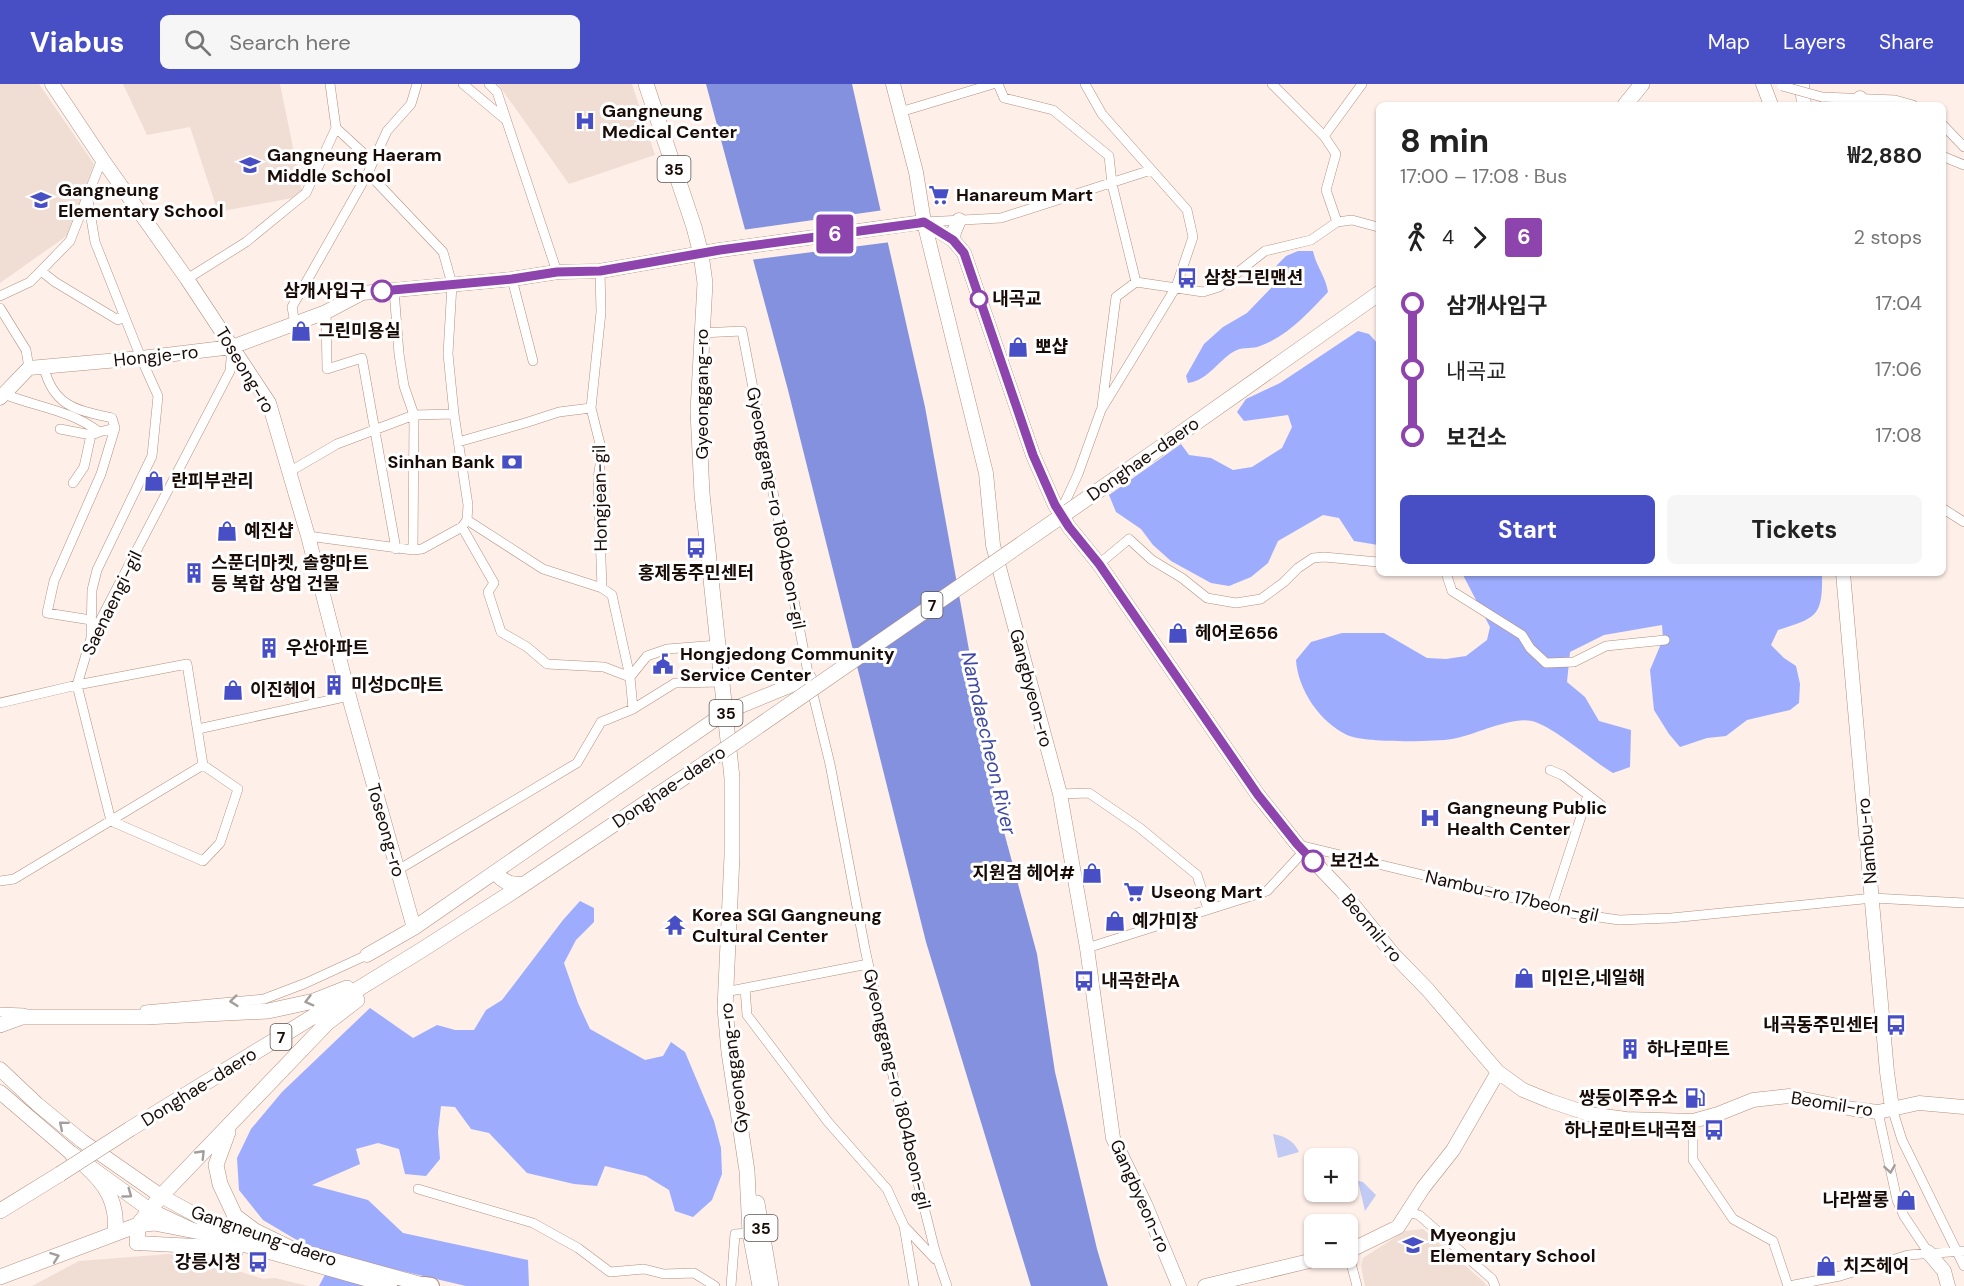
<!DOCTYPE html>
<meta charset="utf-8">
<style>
body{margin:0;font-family:"DM Sans","Noto Sans KR",sans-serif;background:#f6f6f6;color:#222;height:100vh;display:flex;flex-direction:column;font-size:22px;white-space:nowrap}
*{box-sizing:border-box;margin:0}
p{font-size:20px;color:#767676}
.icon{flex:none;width:33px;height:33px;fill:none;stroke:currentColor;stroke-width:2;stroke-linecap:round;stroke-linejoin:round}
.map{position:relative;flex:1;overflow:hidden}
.sheet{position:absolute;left:1376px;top:18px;width:570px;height:474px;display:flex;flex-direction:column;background:#fff;border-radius:9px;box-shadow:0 2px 4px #0004}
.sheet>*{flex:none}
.badge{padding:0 12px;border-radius:4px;font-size:21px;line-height:39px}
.tools{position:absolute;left:1304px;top:1064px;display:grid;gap:12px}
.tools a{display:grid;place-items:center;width:54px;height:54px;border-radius:9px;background:#fff;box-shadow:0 2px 4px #0004;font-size:30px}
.map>.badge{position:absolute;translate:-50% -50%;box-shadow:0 0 0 3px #fff}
.legs{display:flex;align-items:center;gap:9px;height:66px;padding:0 24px;font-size:20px}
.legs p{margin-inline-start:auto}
.summary{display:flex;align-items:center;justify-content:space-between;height:102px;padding:0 24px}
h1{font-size:33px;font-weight:700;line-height:45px}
.button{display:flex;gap:12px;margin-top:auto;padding:12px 24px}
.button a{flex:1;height:69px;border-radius:9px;background:#484fc5;color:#fff;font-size:24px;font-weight:700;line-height:69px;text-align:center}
.button a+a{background:#f6f6f6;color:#222}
ul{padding:0 24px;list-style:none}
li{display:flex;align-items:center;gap:21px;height:66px;font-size:22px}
li i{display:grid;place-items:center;width:9px;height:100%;margin:0 8px;background:currentColor}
li i::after{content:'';width:15px;height:15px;margin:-8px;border:4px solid;border-radius:50%;background:#fff}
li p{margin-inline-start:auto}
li:first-child i{background:linear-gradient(#0000 50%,currentColor 0)}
li:last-child i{background:linear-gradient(currentColor 50%,#0000 0)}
header{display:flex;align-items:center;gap:36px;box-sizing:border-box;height:84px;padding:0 30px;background:#484fc5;color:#fff}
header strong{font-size:28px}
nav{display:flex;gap:33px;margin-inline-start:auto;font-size:21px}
.search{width:420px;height:54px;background:#f6f6f6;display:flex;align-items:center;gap:15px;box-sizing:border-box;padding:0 21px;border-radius:9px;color:#767676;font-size:22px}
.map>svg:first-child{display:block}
</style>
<header>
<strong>Viabus</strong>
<div class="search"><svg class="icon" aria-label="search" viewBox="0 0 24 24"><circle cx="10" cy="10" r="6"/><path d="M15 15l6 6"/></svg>Search here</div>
<nav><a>Map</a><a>Layers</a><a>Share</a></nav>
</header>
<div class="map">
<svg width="1964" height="1202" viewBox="0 0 1964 1202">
<rect width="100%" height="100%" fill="#feefe8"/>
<path fill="#f0ded5" d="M0,0H39L94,80L68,151L0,199Z
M123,0H280L303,112L218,128L190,43L147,51Z
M498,0H632L655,71L569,100Z
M1423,1145L1484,1198L1487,1202H1365L1361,1182L1363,1174L1405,1147Z
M169,1170L219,1176L232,1185L263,1195L275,1194L308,1202H32L79,1177Z"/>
<path fill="#c1caf3" d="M1273,1050C1285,1052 1294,1057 1299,1068L1278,1074Z
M1358,1097L1363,1098L1376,1111L1365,1127Z"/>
<path fill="#9dacfd" d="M1298,167H1313C1316,182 1326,193 1328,208C1308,229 1288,252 1260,262C1253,265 1244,263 1237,266C1220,273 1210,296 1188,299L1186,292L1204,260L1223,243L1247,229L1272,203L1277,181L1286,172Z
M1358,247L1369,250L1378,260V461L1354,457L1339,434L1323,431L1278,457L1268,479L1251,493L1229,502L1211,499L1171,477L1153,461L1141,445L1116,428L1109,411L1181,360L1189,371L1211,374L1233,386L1252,383L1282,364L1292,343L1288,331L1244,337L1237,328L1246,315L1280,299Z
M1462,489H1822C1823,532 1817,534 1778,546L1771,561L1784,574L1796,582L1800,600L1799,619L1790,626L1747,636L1726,652L1707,654L1680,663L1669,650L1654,626L1650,586L1663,555L1662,541L1604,551L1570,568L1567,598L1585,613L1599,637L1631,646L1630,683L1613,689C1591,676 1553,642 1532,637C1511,632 1475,651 1452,655C1433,658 1364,659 1347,651C1320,638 1298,606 1296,576L1311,558L1342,549H1384L1427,574L1446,575L1466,572L1487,556L1490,543Z
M580,817L594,824V838L576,856L564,879L578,919L590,945L645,976L663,972L671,958L685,968L714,1037L721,1064L722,1090L712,1116L693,1133L675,1127L669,1106L646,1092L605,1082L597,1102L574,1100L527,1089L489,1049L471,1045L455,1023L441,1022L438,1048L440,1075L426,1092L405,1090L399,1065L378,1059L356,1065L360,1080L312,1101L368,1116L403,1149L528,1176L529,1202H466L333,1171L295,1155L263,1136L239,1106L237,1074L251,1045L282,1008L370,924L413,954L437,941L455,946H474L486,926L502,916L563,836Z
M328,1185L407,1202H319Z"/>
<path fill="#8391df" d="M706,0H852L925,323L998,726L1037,870L1055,988L1097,1165L1108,1202H1031L926,858L788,306Z"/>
<path fill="#feefe8" d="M884,126L891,158L750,176L742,146Z"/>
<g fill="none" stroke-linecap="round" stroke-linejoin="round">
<g stroke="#b3907f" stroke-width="10">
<path id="street" d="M330,0L336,44L373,78
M463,0L506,36
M489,0L497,8L557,188
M998,0L1004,14L1053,26L1109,72L1112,100L1136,198
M1272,0L1324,52L1336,70L1326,106L1337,138
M1822,13L1895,16L1913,21
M900,28L993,0
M1942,40L1964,63
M1324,52L1362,0
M1942,72L1964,81
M87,110L95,158L141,274L158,312L152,372L97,486L92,506L91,552
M924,138L1001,134L1151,86
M41,187L55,198L118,236L124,231
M187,195L246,158L306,109L336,44
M512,195L533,277
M394,206L399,270L404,302L414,331L413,466
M0,212L30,198L70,157L102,75
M0,224L26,266L29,284
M326,228L327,285L362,274L396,465
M295,240L292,223L368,89L387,47L411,20L417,0
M701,249L742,247L809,594L830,680L865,865L907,1055L935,1167L947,1202
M44,284C54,323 77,326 112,334L115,344L101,390L54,497L47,529L91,536
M4,310C36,323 71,326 99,348L115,344
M1102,322L1116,213L1136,198L1203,208L1219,203L1265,167L1311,156L1337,138L1352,136L1378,143
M591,324L602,368L598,394L602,504
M60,345L91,351L97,349
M458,358L525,339L559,328L591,324L601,228L600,187
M289,388L337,360L414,331L454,330
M73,399L84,383L91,351
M1942,424L1964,438
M1060,429L1078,390L1101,326L1176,203L1193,153L1187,126L1102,30L1085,0
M467,436L543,485L602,504L612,511L630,593L633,625
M462,443L494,499L488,508L501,548L527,563L547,580L604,583L630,593L647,572L667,565L718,561
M308,452L413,466L422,465L462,443L467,436L468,421L454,330L448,270L452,200L443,168L368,89
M1099,480L1129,455L1152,476L1182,494L1207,514L1236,519L1261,515L1284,498L1298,484L1313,474L1324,473L1378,478
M1446,489L1452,507L1522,551L1530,564L1546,579L1574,578L1606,562L1665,556
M0,619L77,601L187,580L203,681
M198,645L349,612
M1550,686L1562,691L1601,721
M1060,710L1089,709L1140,744L1197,791L1208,825
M1299,761L1456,799L1571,829L1619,836L1671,834L1873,814L1964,819
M398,786L577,679L601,638L633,625L675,599L722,598
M0,797L14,795L203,681L238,705L220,759L203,777L111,737L77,601L91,554L230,287L232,263
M1551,824L1588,711
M1087,864L1267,807L1304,767
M745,904L747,931L828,1038L887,1105L904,1142L914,1202
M725,908L868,880
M145,926L264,915L306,899L367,871
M0,928L24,929
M1892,1024L1902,1056L1964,1182
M1878,1028L1897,1116L1904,1132L1928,1168
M1693,1037V1076L1733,1135L1773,1157L1788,1202
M418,1105L533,1139L578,1164L610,1188L644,1185L664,1190L694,1189L715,1202
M1407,1128L1419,1131L1492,1195L1495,1202
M904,1142L935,1175
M1348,1168L1357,1202
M731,1202L735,1150L750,1149
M1789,1202L1840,1192L1908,1171L1964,1167"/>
</g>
<g stroke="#b3907f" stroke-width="15">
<path id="secondary" d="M52,0L102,75L187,195L269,319L308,452L351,620L414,844
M893,0L916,88L924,138L986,389L993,461L1060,710L1087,864L1113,1054L1145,1120L1179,1202
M1763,0L1771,21
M1802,0L1804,21
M1858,21L1860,14
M953,156L954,148L959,136
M0,314L29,284L141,274L232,263L326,228L362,209L512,195L557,188L600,187L720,166L924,138L953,156L964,169L1033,371L1055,421L1069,443L1099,480L1258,711L1297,760L1342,807L1393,870L1428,906L1498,988L1523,1006L1550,1017L1589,1030L1626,1035L1693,1037L1718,1030L1753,1016L1789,1012L1853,1025L1878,1028L1919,1019L1964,1023
M1843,489L1887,988L1892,1024
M367,871L414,844L726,628L809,594
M0,985L37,1020L82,1057L161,1112L203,1135L262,1155
M0,1008L71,1069L150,1126L195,1147L390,1202
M137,1159L215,1163L236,1167
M283,1162L428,1202
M1347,1168L1398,1143L1423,1104L1453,1066L1498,988
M1928,1168L1944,1187L1948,1202
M1205,1202L1326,1173"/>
</g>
<g stroke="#b3907f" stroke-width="16">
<path id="primary" d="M646,0L694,143L701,170L705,199L698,327L702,410L732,694V772L725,924L729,968L747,1087L750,1149L760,1202
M1625,21L1642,0
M1167,359L1378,210
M496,788C502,798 512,802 524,800
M0,941L22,933H145L268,927L314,917L347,904
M130,1045L420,867L517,805L698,684
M228,1048L216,1081L220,1100L235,1132L255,1147L292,1165
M72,1070C98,1092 119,1111 115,1148
M757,1119L771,1202
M0,1127L60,1090
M137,1159L138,1141L154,1139L195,1147
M0,1193L138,1141L161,1112L327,939L357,916"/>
</g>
<g stroke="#b3907f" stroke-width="18">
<path id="highway" d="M424,1201L431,1202"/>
</g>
<use href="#street" stroke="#fff" stroke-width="9"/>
<use href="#secondary" stroke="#fff" stroke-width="14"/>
<use href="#primary" stroke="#fff" stroke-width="15"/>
<use href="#highway" stroke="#fff" stroke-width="16"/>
<g stroke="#b3907f" stroke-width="10" stroke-linecap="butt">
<path id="street-bridge" d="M1782,2L1822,13"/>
</g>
<g stroke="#b3907f" stroke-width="16" stroke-linecap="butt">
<path id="primary-bridge" d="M698,684L1167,359
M60,1090L130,1045"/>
</g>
<use href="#street-bridge" stroke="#fff" stroke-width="9"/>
<use href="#primary-bridge" stroke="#fff" stroke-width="15"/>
</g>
<defs><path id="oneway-chevron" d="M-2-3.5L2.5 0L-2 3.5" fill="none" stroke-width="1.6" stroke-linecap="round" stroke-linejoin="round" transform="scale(1.5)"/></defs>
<g stroke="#a39e9c">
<use href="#oneway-chevron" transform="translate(234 917) rotate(174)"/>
<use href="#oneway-chevron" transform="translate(309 917) rotate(165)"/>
<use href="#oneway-chevron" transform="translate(63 1041) rotate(-140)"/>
<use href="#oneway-chevron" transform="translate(201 1070) rotate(-46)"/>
<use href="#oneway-chevron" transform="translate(1890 1085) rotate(81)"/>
<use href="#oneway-chevron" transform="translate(128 1110) rotate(36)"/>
<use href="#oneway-chevron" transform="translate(55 1173) rotate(-20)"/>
</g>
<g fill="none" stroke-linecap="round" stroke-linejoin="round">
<g stroke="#fff" stroke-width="14">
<path id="line-1" d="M382,207L512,195L557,188L600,187L720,166L919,139L924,138L953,156L964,169L1033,371L1055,421L1069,443L1099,480L1258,711L1297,760L1313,777"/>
</g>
<use href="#line-1" stroke="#8e44ad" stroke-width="9"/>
</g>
<defs>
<g id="hospital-bare" transform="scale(1.62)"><path d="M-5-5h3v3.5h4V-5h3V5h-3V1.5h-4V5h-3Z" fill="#484fc5" stroke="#fff" stroke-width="2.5" paint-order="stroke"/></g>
<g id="school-bare" transform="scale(1.62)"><path d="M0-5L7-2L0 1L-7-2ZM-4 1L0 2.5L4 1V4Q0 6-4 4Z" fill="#484fc5" stroke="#fff" stroke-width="2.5" paint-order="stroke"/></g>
<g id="supermarket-bare" transform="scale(1.62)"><path d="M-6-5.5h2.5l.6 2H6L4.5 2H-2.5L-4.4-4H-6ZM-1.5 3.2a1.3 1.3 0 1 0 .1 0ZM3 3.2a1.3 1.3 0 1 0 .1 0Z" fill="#484fc5" stroke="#fff" stroke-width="2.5" paint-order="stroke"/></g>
<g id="bus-bare" transform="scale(1.62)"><path d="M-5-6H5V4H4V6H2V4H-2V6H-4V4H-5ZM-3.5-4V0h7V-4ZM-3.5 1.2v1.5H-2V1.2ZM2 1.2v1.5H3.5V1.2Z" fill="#484fc5" stroke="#fff" stroke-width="2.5" paint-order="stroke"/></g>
<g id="shop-bare" transform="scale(1.62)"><path d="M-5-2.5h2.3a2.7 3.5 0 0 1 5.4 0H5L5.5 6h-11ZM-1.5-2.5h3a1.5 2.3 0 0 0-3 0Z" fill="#484fc5" stroke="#fff" stroke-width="2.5" paint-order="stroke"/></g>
<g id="bank-bare" transform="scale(1.62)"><path d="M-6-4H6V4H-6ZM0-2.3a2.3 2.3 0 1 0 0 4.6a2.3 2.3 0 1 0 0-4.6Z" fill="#484fc5" stroke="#fff" stroke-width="2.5" paint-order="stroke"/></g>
<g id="building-bare" transform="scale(1.62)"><path d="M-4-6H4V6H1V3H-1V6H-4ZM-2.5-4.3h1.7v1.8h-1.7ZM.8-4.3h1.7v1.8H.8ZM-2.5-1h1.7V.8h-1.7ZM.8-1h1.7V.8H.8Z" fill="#484fc5" stroke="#fff" stroke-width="2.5" paint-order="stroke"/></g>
<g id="civic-bare" transform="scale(1.62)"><path d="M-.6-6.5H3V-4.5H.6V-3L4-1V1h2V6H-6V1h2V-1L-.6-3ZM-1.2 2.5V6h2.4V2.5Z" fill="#484fc5" stroke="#fff" stroke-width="2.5" paint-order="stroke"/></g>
<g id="temple-bare" transform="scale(1.62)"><path d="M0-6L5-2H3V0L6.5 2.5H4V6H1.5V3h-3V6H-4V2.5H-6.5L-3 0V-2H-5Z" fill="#484fc5" stroke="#fff" stroke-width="2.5" paint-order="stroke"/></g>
<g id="fuel-bare" transform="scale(1.62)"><path d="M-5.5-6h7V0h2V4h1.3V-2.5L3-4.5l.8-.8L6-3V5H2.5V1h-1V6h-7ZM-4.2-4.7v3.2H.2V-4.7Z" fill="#484fc5" stroke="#fff" stroke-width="2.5" paint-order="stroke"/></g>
</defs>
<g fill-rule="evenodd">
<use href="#hospital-bare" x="585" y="37"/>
<use href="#school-bare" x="250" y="81"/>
<use href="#supermarket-bare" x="939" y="111"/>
<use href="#school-bare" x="41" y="116"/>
<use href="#bus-bare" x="1187" y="194"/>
<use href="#shop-bare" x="301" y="247"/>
<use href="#shop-bare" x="1018" y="263"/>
<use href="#bank-bare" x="512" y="378"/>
<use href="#shop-bare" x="154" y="397"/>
<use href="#shop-bare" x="227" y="447"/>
<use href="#bus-bare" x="696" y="464"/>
<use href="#building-bare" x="194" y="489"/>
<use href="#shop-bare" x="1178" y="549"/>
<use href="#building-bare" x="269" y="564"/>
<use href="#civic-bare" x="663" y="580"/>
<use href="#building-bare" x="334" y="601"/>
<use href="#shop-bare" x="233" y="606"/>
<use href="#hospital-bare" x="1430" y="734"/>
<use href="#shop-bare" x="1092" y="789"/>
<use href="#supermarket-bare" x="1134" y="808"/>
<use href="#shop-bare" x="1115" y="837"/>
<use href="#temple-bare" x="675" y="841"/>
<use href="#shop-bare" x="1524" y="894"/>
<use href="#bus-bare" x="1084" y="897"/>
<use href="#bus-bare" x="1896" y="941"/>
<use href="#building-bare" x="1630" y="965"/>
<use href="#fuel-bare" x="1695" y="1014"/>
<use href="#bus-bare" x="1714" y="1046"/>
<use href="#shop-bare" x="1906" y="1116"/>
<use href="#school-bare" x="1413" y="1161"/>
<use href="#bus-bare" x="258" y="1178"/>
<use href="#shop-bare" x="1826" y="1182"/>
</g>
<g fill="#fff" stroke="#8e44ad" stroke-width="3">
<circle cx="382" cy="207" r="10"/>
<circle cx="979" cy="215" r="8"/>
<circle cx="1313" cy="777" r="10"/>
</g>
<g text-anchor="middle" stroke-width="6" stroke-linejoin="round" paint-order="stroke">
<g fill="#fff" stroke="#5e5551" stroke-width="1.5">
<rect x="657.5" y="72" width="33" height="26" rx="4.5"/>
<rect x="921.5" y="508" width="21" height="26" rx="4.5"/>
<rect x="709.5" y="616" width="33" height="26" rx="4.5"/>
<rect x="270.5" y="940" width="21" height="26" rx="4.5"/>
<rect x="744.5" y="1131" width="33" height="26" rx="4.5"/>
</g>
<g font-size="16" font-weight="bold" fill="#190c07">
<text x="674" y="91">35</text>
<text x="932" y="527">7</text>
<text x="726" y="635">35</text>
<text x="281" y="959">7</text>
<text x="761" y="1150">35</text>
</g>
<g font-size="18" font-weight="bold" fill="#190c07" stroke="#fff" text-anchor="start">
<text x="602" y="33">Gangneung<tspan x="602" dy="21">Medical Center</tspan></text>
<text x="267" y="77">Gangneung Haeram<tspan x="267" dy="21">Middle School</tspan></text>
<text x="58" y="112">Gangneung<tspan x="58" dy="21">Elementary School</tspan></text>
<text x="956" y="117">Hanareum Mart</text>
<text x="1204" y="200">삼창그린맨션</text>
<text x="318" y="253">그린미용실</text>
<text x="1035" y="269">뽀샵</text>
<text x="495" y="384" text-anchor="end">Sinhan Bank</text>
<text x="171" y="403">란피부관리</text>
<text x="244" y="453">예진샵</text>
<text x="211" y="485">스푼더마켓, 솔향마트<tspan x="211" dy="21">등 복합 상업 건물</tspan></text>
<text x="696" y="495" text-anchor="middle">홍제동주민센터</text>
<text x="1195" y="555">헤어로656</text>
<text x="286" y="570">우산아파트</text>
<text x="680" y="576">Hongjedong Community<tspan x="680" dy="21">Service Center</tspan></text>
<text x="351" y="607">미성DC마트</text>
<text x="250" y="612">이진헤어</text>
<text x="1447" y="730">Gangneung Public<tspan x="1447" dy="21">Health Center</tspan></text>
<text x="1075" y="795" text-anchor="end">지원겸 헤어#</text>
<text x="1151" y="814">Useong Mart</text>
<text x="692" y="837">Korea SGI Gangneung<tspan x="692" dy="21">Cultural Center</tspan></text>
<text x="1132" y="843">예가미장</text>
<text x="1541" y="900">미인은,네일해</text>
<text x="1101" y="903">내곡한라A</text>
<text x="1879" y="947" text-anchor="end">내곡동주민센터</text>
<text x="1647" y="971">하나로마트</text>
<text x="1678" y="1020" text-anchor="end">쌍둥이주유소</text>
<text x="1697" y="1052" text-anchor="end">하나로마트내곡점</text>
<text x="1889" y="1122" text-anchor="end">나라쌀롱</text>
<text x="1430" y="1157">Myeongju<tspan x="1430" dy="21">Elementary School</tspan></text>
<text x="241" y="1184" text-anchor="end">강릉시청</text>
<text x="1843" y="1188">치즈헤어</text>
</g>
<g font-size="18" font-weight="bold" fill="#190c07" stroke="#fff" text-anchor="start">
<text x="366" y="213" text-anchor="end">삼개사입구</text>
<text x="992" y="221">내곡교</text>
<text x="1330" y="783">보건소</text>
</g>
<g font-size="18" fill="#190c07" stroke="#fff">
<text transform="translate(156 272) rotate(-6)" y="6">Hongje-ro</text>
<text transform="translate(245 286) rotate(59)" y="6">Toseong-ro</text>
<text transform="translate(702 310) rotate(-90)" y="6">Gyeonggang-ro</text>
<text transform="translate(1143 375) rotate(-35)" y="6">Donghae-daero</text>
<text transform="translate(600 414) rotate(-91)" y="6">Hongjean-gil</text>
<text transform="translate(776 424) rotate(79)" y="6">Gyeonggang-ro 1804beon-gil</text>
<text transform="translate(112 519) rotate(-64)" y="6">Saenaengi-gil</text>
<text transform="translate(1031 604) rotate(75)" y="6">Gangbyeon-ro</text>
<text transform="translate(669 703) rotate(-34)" y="6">Donghae-daero</text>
<text transform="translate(386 746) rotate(74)" y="6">Toseong-ro</text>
<text transform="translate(1867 757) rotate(-95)" y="6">Nambu-ro</text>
<text transform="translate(1512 812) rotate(13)" y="6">Nambu-ro 17beon-gil</text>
<text transform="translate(1372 844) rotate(50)" y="6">Beomil-ro</text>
<text transform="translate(734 984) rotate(-97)" y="6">Gyeonggang-ro</text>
<text transform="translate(199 1003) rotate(-32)" y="6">Donghae-daero</text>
<text transform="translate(897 1005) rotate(77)" y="6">Gyeonggang-ro 1804beon-gil</text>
<text transform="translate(1832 1020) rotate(9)" y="6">Beomil-ro</text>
<text transform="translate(1140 1112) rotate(66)" y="6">Gangbyeon-ro</text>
<text transform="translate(264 1152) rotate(19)" y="6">Gangneung-daero</text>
</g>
<g font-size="20" font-style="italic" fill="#3f47a3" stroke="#fff">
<text transform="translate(989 659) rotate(77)" y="7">Namdaecheon River</text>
</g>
</g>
</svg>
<div class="tools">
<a>+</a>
<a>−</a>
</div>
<b class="badge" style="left:835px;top:150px;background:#8e44ad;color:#fff">6</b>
<section class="sheet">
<div class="summary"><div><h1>8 min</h1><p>17:00 – 17:08 · Bus</p></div><b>₩2,880</b></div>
<div class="legs"><svg class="icon" aria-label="walk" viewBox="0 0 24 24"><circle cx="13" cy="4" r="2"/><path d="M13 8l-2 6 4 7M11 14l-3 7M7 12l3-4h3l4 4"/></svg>4<svg class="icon" aria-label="forward" viewBox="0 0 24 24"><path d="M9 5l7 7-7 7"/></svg><b class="badge" style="background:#8e44ad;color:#fff">6</b><p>2 stops</p></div>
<ul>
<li><i style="color:#8e44ad"></i><b>삼개사입구</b><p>17:04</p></li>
<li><i style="color:#8e44ad"></i><span>내곡교</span><p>17:06</p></li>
<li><i style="color:#8e44ad"></i><b>보건소</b><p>17:08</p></li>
</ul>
<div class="button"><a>Start</a><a>Tickets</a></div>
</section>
</div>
